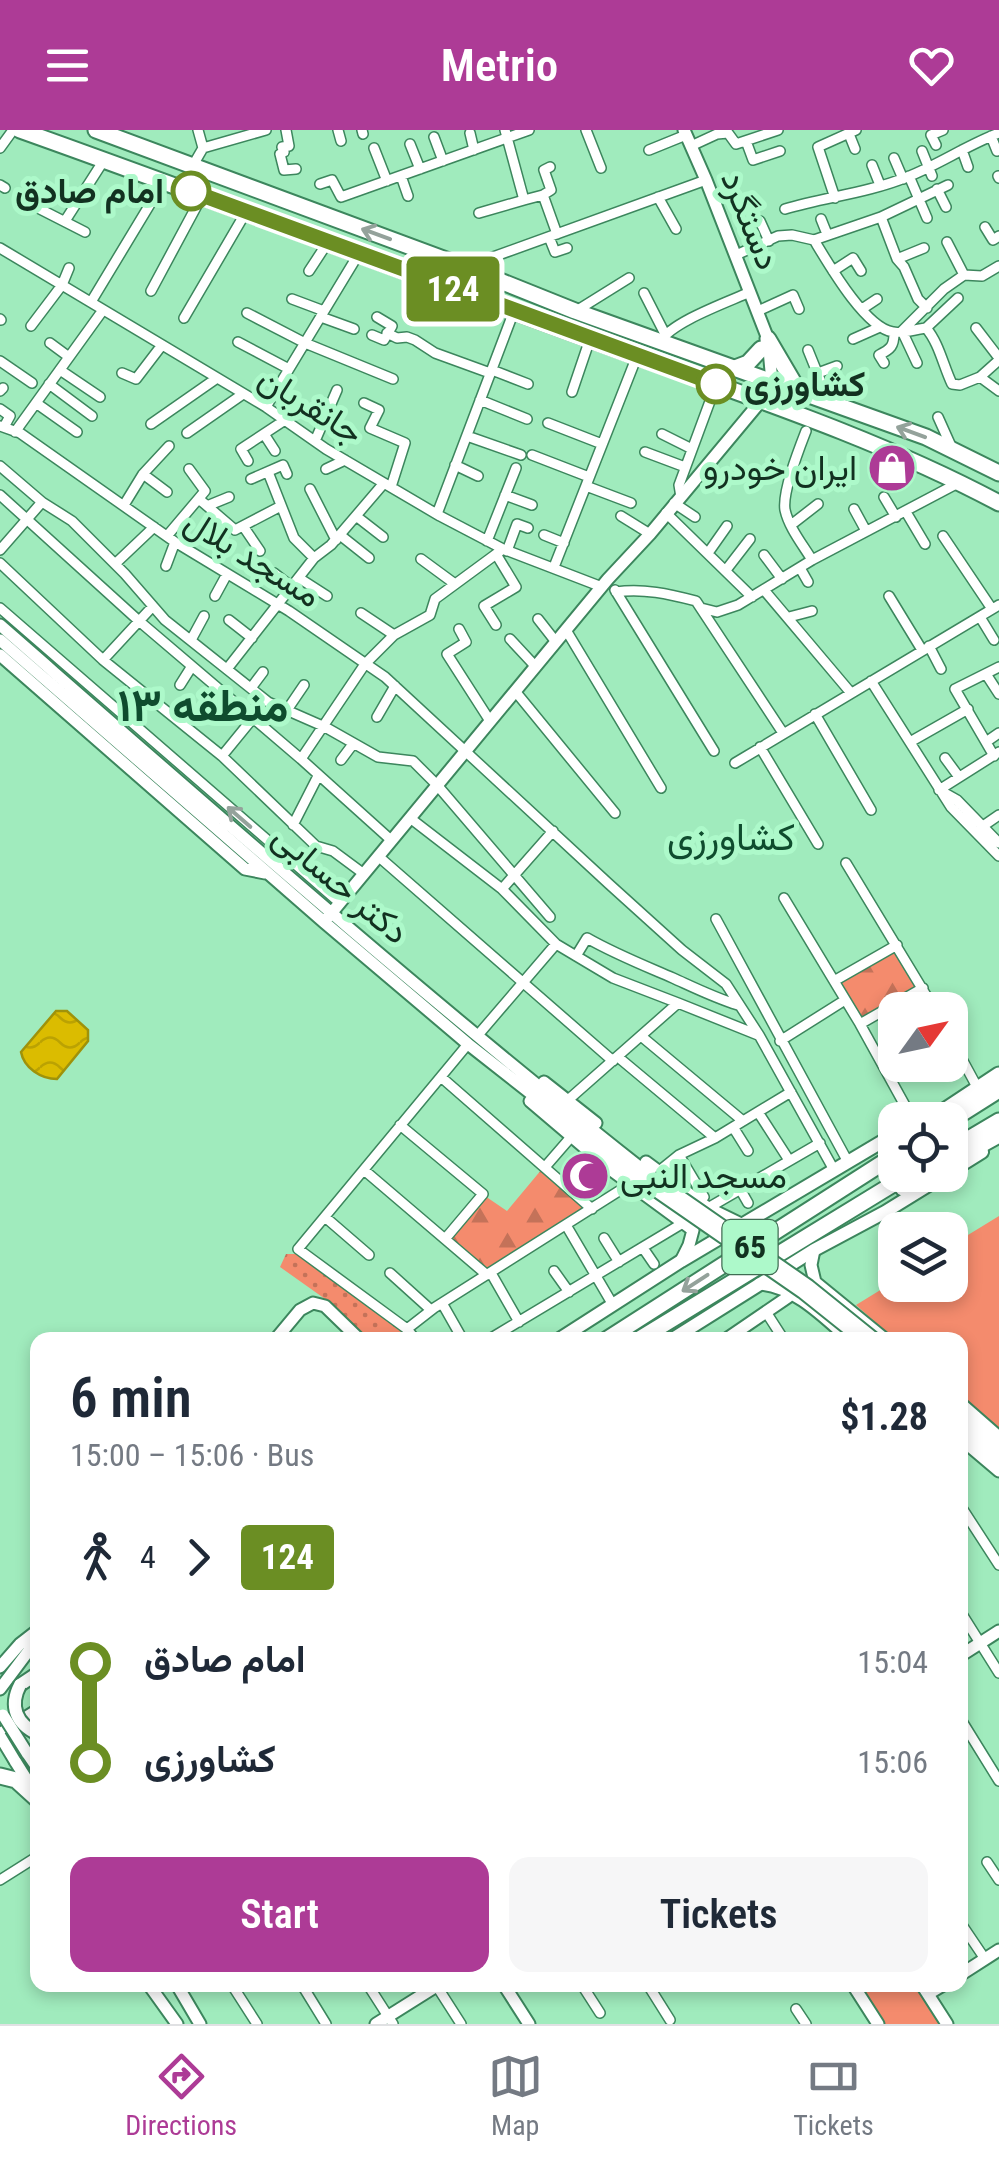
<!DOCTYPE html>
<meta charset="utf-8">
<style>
body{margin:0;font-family:"Roboto Condensed",Vazirmatn,sans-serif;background:#f6f6f7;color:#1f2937;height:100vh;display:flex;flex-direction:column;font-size:38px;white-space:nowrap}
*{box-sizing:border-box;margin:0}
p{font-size:32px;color:#747a83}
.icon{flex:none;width:55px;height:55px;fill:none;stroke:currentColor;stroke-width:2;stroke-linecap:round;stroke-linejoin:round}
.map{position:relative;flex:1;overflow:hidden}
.sheet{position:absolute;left:30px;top:1202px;width:938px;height:660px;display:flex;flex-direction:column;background:#fff;border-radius:20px;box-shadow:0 5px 15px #0003}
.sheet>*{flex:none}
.badge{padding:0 20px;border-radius:8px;font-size:35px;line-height:65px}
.needle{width:65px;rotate:57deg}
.buttons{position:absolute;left:878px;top:862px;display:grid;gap:20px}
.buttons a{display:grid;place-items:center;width:90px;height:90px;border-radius:20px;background:#fff;box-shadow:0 5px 15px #0003;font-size:50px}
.map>.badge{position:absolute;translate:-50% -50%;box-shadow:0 0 0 5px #fff}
.legs{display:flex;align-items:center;gap:15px;height:110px;padding:0 40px;font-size:32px}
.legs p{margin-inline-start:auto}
.summary{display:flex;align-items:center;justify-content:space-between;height:170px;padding:0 40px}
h1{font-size:55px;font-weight:600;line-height:75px}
.action{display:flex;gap:20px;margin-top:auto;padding:20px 40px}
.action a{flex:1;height:115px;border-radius:20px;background:#ad3b96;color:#fff;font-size:40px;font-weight:600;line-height:115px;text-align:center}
.action a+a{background:#f6f6f7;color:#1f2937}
ul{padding:0 40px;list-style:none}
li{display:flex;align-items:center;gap:35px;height:100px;font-size:38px}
li i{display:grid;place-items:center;width:15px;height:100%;margin:0 12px;background:currentColor}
li i::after{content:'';width:25px;height:25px;margin:-12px;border:8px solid;border-radius:50%;background:#fff}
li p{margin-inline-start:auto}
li:first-child i{background:linear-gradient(#0000 50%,currentColor 0)}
li:last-child i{background:linear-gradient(currentColor 50%,#0000 0)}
header{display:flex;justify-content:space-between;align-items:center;height:130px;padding:0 40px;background:#ad3b96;color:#fff;font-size:45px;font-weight:600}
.tab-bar{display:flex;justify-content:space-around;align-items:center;height:140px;border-top:2px solid #e0e1e3;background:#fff;font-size:28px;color:#747a83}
.tab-bar a{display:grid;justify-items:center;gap:5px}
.tab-bar .on{color:#ad3b96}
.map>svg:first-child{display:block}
</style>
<header><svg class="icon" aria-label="menu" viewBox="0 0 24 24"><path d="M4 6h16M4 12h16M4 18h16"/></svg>Metrio<svg class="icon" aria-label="heart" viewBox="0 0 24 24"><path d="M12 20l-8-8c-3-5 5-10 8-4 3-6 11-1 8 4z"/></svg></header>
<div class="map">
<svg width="999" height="1894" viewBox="0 0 999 1894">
<defs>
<pattern id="grass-dots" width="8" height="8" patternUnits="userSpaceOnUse" patternTransform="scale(2.5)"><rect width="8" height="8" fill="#f48b6d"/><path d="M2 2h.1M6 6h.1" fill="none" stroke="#c47259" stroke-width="1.8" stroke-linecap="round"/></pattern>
<pattern id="forest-firs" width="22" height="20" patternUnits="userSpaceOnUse" patternTransform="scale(2.5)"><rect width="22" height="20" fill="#f48b6d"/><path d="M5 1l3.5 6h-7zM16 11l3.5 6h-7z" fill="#c47259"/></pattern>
<pattern id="water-waves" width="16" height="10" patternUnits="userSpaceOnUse" patternTransform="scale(2.5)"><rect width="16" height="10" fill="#dbbc00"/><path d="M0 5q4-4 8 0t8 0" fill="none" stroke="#bba202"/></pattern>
</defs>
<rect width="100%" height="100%" fill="#a0ebbd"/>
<path fill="url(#grass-dots)" d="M286,1124H297L403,1202L410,1210H369L335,1176L280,1137Z"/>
<path fill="url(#forest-firs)" d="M895,820L916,856L861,888L839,851Z
M542,1039L586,1078L488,1141L450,1109L485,1066L507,1081Z"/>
<path fill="#f48b6d" d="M999,1086V1301L960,1267V1210H895L856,1175L895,1151V1155H950V1116Z
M857,1855H914L939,1894H882Z"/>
<path fill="url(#water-waves)" stroke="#9f920a" stroke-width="2.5" d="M56,881H67L88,900V911L57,949C41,949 24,938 21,922Z"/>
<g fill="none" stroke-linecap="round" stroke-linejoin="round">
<g stroke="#3c865d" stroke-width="12">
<path id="street" d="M198,0L203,18
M286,0L289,16L282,17L284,22L280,24L284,40L296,39
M338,0L341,11
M362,0L363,4
M505,0L524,70L543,65L557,104
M586,0L601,38
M470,3L474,20
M849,4L855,19
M991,6L997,21
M434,7L443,31
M746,11L753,30L780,21
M410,14L420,39
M936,15L931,5L943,0
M691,16L717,4L728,3L736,14L778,0
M0,18L13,0
M374,18L387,51
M649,20L686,5
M962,20L968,37
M922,21L932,46
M894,28L903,49
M872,35L880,55
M192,37L203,18L266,0
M401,46L408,66
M909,46L927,88
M998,46L999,48
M320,54L332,50L341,67L529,0
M0,55L5,58
M937,59L946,77
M543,65L551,60L544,40L550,37
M658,67L676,99
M835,68L818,17L856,0
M36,77L85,102
M785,79C825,67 868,63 907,47C938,35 967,15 999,3
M479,83L524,70
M881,87L897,129L904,137L918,169L927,178
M821,89L827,104
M65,91L104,30
M760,91L769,111
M985,97L993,110L999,106
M549,107L555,122L567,118
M814,110L881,87L948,55
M947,112L964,145
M0,118L266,277L326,319L440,386L503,419L602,457
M736,125L778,106L792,105L814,110C828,133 865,198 893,202C903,204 916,199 926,198C939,213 943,235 952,254L960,255L980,247L999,261
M897,129L924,118
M468,136L706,50
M309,141L328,112
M833,141L853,128L861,141
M151,161L202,66
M644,163L665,204
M292,169L324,181
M91,172L164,51
M862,179L877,169
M576,181L629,148
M758,181L793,165L799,179
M247,183L305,213L393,249
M321,187L354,199
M184,188L246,82
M0,189L1,190
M31,196L62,155L69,138
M926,198L958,168
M976,198L999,228
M387,203L397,208L407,207L415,210L435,223L490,243
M372,205L384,210L392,196L377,187
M853,209L880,197
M238,212L289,239
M660,212C671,192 728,172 750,162
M50,213L69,227
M808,220L829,272
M0,231L32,253
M884,233L879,225C891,219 894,216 894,203
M917,233L902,201L944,159L964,145L982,146L999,136
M60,240L100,267
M492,240L528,254
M122,243L136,249L162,215
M818,243L837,236
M980,247L999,230
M49,254L92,286
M0,261L3,258
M572,262L590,209
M480,270L527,289
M36,273L77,302
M364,273L379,280L370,298L405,313L391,357
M266,277L358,125
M0,279L10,286L4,297
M938,287L951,316
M548,293L602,314
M151,294L217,248
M0,296L20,303L175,412L289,481L385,547L609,754L682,820L726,854L759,905L834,1040
M806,301C799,319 782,362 785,380C789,398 803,415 812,430
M15,302L103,180
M187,303L243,264
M264,304L275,321
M662,304L692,319
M467,306L521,325
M315,311L337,260
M645,322L685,337
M532,325L589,347
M248,331L241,319L285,290
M455,335L478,346
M0,336L42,372L72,391L125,444L165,490L268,572L325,597L378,627L413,631L437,655L550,787
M326,339L345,330
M268,342L294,408L314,428
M143,344L167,362
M251,349L283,335L287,344
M586,356L631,373
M310,359L336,410
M0,365L139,491L301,629L391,710
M505,365L532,375
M681,367L679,355L716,255
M884,367L896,387
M199,369L235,400L281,376
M674,373L695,387
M124,375L143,344L169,316
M207,376L229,367
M854,379L866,401
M906,382L925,414
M666,383L752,467
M437,384L514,181
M356,386L383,407
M621,386L650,404
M791,395L818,374
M243,396L260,421
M340,405L369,428
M544,405L564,413
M167,406L205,361L189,339
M943,406L992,479
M487,411L516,338
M0,420L42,372
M507,421L517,394L528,398
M708,423L727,396
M764,425L782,449
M421,429L455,454
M0,433L103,530L222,626L316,716L333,721L364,744
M115,434L154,397
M166,436L175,412
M554,437L637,226
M800,438L808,452
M726,440L750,409
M274,443L292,457
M299,448L327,466
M615,460L714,621
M764,460L851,563
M616,462C643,458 669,464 696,471L783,603
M215,466L227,444
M889,466L922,520
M0,478L340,773
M701,478L717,482L738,475L812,430L960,352
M361,483L394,505
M789,487L812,481
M980,487L994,510
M538,489L556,512
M229,490L252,508
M496,495L484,476L516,457L496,424
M459,499L466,512L447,524L490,591
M566,500L661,658
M510,509L536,537
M191,510L204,486
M929,516L941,539
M103,530L153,476
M227,539L314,428L331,415L384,353
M986,544L999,564
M871,551L951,677L999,726
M180,555L192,536
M251,558L263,542
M515,561L615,683
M287,580L304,555
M815,584L871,680
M377,587L395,556
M910,612L968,579
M986,612L999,603
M760,617L818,714
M222,626L253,588
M994,626L955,559L999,537
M945,628L959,647
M301,629L365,534L394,505L430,485L435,469L503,419
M341,630L353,614
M735,633L999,475
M939,660L999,622
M941,661L957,670L999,713
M410,688L502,759
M293,695L318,646
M983,696L999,685
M553,701L502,759L556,814L613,848L678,873
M378,726L613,931
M846,733L935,880
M784,768L860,894L913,990
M716,789L848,1032
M576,826L587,808C615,824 643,835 673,848C695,858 715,868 738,875
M834,851L897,815
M860,894L923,858
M478,905L556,814
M641,906L743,991
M950,907L976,955
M780,911L845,870
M618,927L715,1008
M441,947L592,1079
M568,970L678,873L758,905
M758,982L787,1027
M400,995L483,1064L445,1109
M733,997L748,1021
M679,1025L704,1067
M545,1037L571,1007
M364,1040L487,1145
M658,1042L679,1025L715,1008L791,962
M740,1059L748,1073
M708,1078L820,1013
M325,1087L369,1125
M566,1095L613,1175
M604,1108L619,1132
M643,1118L654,1134
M554,1141L569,1162
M390,1143L431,1180
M491,1143L519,1192
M442,1173L463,1210
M766,1182L784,1210
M407,1199L434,1178L630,1054
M416,1210L407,1199L298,1119L468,914
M488,1210L683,1093
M960,1375L999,1435
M960,1481L999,1543
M960,1588L999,1651
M987,1732L999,1750
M0,1750L38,1726
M960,1792L985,1829
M232,1855L257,1894
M302,1855L326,1894
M368,1855L393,1894
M436,1855L461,1894
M582,1855L600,1883
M648,1855L670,1890
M796,1879L806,1894"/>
</g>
<g stroke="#3c865d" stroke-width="15">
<path id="secondary" d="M0,495C214,682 428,871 652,1047
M0,510L324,792L468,914L646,1054
M0,525L245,739L265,743
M324,792L608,449L650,404L760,272L772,252L768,209L706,50L684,0
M544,952L596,993
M530,971L610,1039L693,1100L689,1115L681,1131
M646,1032L708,1078L743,1095
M814,1120L811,1135L815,1152L886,1210
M759,1154C794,1156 824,1187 850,1210
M275,1210L300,1180L313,1173L325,1176L360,1210
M725,1210L788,1167
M960,1273L999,1307
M960,1284L999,1318
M960,1296L999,1330
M960,1308L999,1341
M960,1526L999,1501
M0,1537L20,1514L38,1500
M0,1559L30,1519L38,1505
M27,1623L38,1639
M15,1631L34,1661
M960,1845L999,1820
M149,1855L177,1894
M177,1855L200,1894
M504,1855L529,1894
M853,1855L878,1894
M922,1855L947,1894
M928,1864L943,1855
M376,1894L438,1855"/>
</g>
<g stroke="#3c865d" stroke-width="16">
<path id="primary" d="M950,1042L982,1022
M558,1210L681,1131L895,1004
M671,1210L814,1120L885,1082L945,1045
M20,1555L38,1543"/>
</g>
<g stroke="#3c865d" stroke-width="19">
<path id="highway" d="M20,0C211,68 400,140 590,209C726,259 872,305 999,373
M96,0L465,137L575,181L926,307L999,343
M768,209L798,260
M735,238L748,233L761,219
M931,990L999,945
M950,991L999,960
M950,1020L999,991
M950,1032L999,1005
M903,1058L926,1045
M606,1210L895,1025
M638,1210L908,1045
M0,1606L38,1582
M0,1646L16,1650L38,1670"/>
</g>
<use href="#street" stroke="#fff" stroke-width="9"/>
<use href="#secondary" stroke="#fff" stroke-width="11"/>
<use href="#primary" stroke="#fff" stroke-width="12"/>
<use href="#highway" stroke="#fff" stroke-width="15"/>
<g stroke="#3c865d" stroke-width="15" stroke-linecap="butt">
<path id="secondary-bridge" d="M652,1047L809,1156L876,1210
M646,1054L802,1162L862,1210
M3,1585L27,1623
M0,1606L15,1631"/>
</g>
<g stroke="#3c865d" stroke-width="16" stroke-linecap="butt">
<path id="primary-bridge" d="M20,1555C9,1576 16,1594 38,1604"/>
</g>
<use href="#secondary-bridge" stroke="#fff" stroke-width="11"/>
<use href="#primary-bridge" stroke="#fff" stroke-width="12"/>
</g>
<defs><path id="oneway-shaft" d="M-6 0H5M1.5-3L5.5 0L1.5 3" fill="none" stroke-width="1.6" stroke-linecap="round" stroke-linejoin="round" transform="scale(2.5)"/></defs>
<g stroke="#94a29b">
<use href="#oneway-shaft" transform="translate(376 104) rotate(-160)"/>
<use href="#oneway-shaft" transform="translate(911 302) rotate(-160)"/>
<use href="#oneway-shaft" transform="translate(239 687) rotate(-139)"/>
<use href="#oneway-shaft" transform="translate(695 1153) rotate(147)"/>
</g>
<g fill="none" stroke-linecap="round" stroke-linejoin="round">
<g stroke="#fff" stroke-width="22">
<path id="line-1" d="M191,61L716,254"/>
</g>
<use href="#line-1" stroke="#6b8e23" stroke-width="15"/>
</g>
<defs>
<g id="shop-disc" transform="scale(2.5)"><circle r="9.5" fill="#ad3b96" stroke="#adf9ca"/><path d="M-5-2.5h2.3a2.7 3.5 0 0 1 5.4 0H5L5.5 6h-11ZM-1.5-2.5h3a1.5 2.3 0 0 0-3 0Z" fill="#fff"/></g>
<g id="mosque-disc" transform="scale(2.5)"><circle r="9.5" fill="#ad3b96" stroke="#adf9ca"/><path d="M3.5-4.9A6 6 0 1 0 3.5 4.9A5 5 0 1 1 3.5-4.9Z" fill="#fff"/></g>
</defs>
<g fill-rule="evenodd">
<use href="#shop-disc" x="892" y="338"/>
<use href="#mosque-disc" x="585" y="1046"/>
</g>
<g fill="#fff" stroke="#6b8e23" stroke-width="5">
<circle cx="191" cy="61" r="18"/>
<circle cx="716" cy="254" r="18"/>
</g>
<g text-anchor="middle" stroke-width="10" stroke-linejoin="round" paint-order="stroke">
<rect fill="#adf9ca" stroke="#406d53" stroke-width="2.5" x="722.5" y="1090" width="55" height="54" rx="8"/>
<g font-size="32" font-weight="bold" fill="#123120">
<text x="750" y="1128">65</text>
</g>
<g font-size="35" font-weight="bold" fill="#123120" stroke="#adf9ca" text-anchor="end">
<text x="164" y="73">امام صادق</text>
<text x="744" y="266" text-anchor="start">کشاورزی</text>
</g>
<g font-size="35" fill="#123120" stroke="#adf9ca">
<text transform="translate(751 90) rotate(68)" y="12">دستگرد</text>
<text transform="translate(311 275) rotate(32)" y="12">جانقربان</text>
<text transform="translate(253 428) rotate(32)" y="12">مسجد بلال</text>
<text transform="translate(341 754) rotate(40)" y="12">دکتر حسابی</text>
</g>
<g font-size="35" fill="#123120" stroke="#adf9ca" text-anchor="end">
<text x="857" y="350">ایران خودرو</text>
<text x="620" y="1058" text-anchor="start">مسجد النبی</text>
</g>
<g font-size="38" fill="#0f4c2e" stroke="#adf9ca">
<text x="731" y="720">کشاورزی</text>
</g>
<g font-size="45" font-weight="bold" fill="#0f4c2e" stroke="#adf9ca">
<text x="203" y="591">منطقه ۱۳</text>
</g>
</g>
</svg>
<div class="buttons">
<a><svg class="needle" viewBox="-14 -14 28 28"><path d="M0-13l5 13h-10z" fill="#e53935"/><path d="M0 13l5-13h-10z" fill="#747a83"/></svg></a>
<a><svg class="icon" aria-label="locate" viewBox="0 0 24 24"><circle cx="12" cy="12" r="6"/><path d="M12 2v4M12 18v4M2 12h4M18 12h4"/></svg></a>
<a><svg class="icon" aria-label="layers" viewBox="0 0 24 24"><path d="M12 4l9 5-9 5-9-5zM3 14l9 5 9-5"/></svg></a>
</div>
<b class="badge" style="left:453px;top:159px;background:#6b8e23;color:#fff">124</b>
<section class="sheet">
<div class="summary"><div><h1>6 min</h1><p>15:00 – 15:06 · Bus</p></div><b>$1.28</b></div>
<div class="legs"><svg class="icon" aria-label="walk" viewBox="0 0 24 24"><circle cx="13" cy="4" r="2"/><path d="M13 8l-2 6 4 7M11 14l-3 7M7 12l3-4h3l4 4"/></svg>4<svg class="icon" aria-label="forward" viewBox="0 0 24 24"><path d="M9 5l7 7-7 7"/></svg><b class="badge" style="background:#6b8e23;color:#fff">124</b></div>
<ul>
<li><i style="color:#6b8e23"></i><b>امام صادق</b><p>15:04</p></li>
<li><i style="color:#6b8e23"></i><b>کشاورزی</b><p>15:06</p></li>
</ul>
<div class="action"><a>Start</a><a>Tickets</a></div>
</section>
</div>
<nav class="tab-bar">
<a class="on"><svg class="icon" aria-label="directions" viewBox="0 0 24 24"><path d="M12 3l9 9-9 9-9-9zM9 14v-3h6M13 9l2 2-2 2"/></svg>Directions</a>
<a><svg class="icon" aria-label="map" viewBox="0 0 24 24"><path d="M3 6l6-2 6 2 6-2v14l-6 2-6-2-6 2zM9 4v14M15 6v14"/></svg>Map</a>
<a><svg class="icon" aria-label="tickets" viewBox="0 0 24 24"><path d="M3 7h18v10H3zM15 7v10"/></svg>Tickets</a>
</nav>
